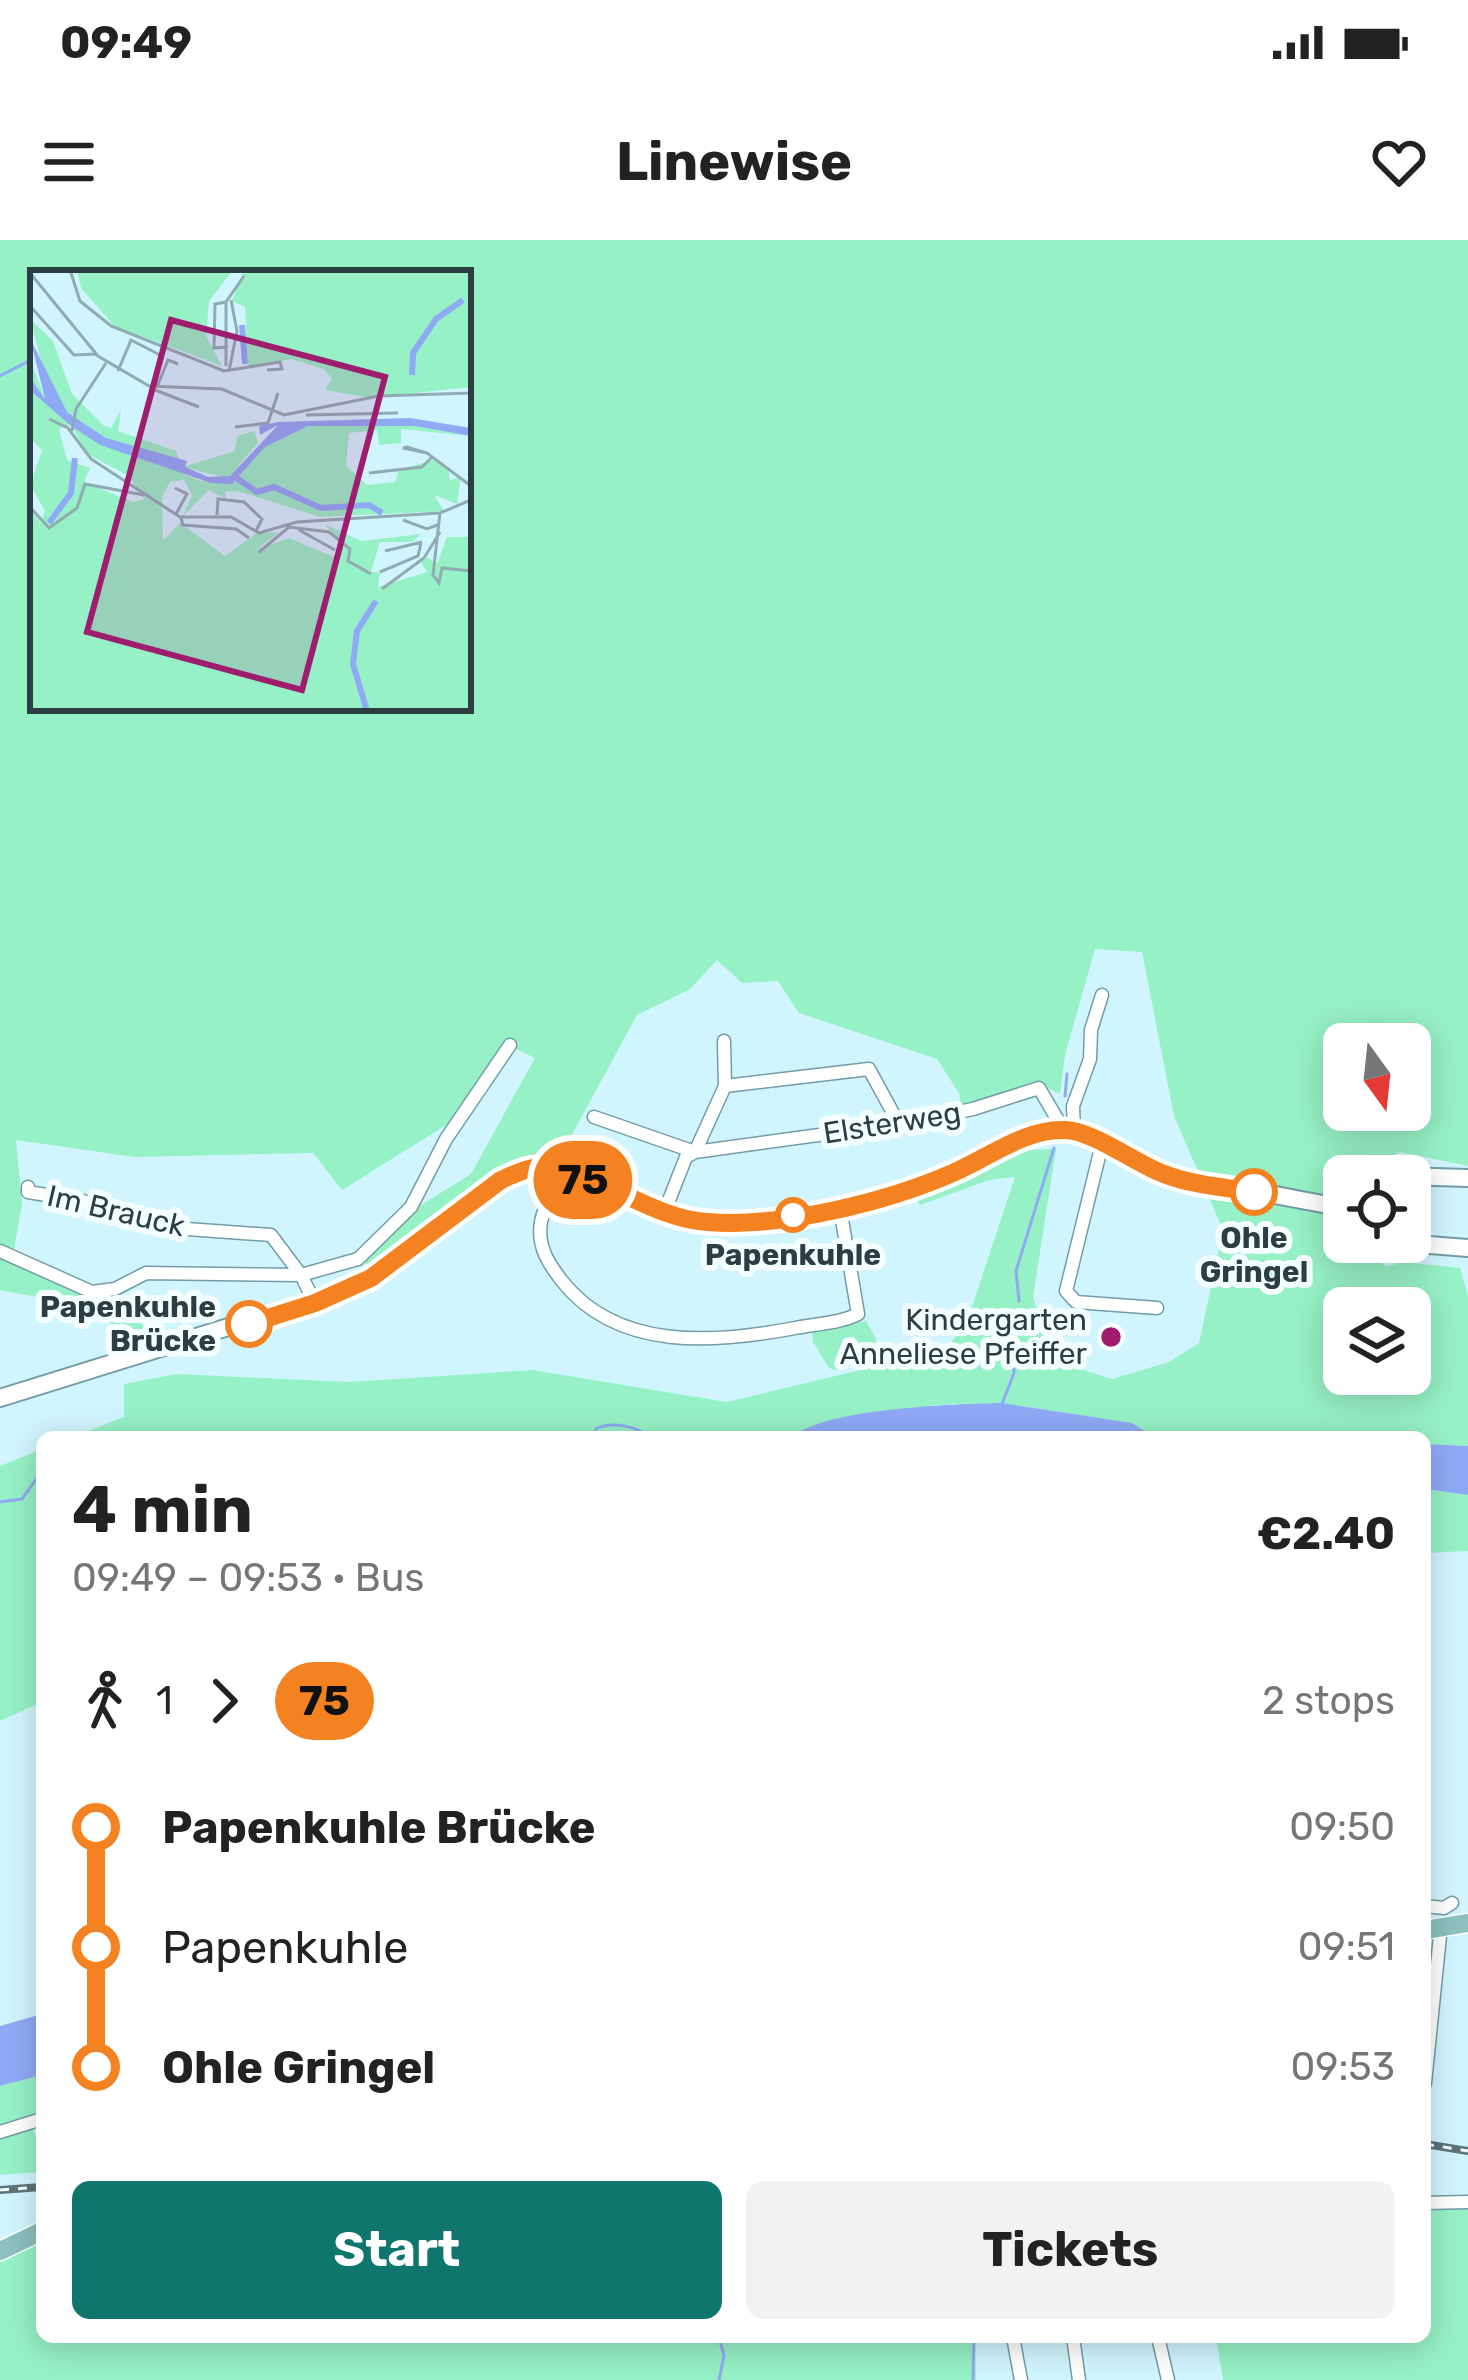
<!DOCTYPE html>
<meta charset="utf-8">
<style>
body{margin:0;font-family:Rubik,sans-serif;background:#f2f2f2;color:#222;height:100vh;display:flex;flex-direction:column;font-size:45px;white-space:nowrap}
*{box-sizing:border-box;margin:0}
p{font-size:39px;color:#767676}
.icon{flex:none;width:66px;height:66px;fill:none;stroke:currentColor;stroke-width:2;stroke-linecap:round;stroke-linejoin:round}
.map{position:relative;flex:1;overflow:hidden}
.drawer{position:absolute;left:36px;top:1191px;width:1395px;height:912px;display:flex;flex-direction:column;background:#fff;border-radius:18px;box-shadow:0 6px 30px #0003}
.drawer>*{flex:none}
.badge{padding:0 24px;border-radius:39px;font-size:42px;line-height:78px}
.needle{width:78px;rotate:165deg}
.buttons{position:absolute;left:1323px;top:783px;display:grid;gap:24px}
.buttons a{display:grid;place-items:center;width:108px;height:108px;border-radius:18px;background:#fff;box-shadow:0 6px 30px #0003;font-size:60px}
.map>.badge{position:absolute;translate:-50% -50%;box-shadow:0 0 0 6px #fff}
.legs{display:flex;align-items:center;gap:18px;height:132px;padding:0 36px;font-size:39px}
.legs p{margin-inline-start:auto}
.head{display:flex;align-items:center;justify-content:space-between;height:204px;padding:0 36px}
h1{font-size:66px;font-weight:700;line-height:90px}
.action{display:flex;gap:24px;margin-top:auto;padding:24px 36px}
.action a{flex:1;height:138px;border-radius:18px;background:#0f766e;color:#fff;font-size:48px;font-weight:700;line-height:138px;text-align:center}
.action a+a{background:#f2f2f2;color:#222}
ul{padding:0 36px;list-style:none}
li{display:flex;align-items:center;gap:42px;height:120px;font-size:45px}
li i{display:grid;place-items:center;width:18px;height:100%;margin:0 15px;background:currentColor}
li i::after{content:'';width:30px;height:30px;margin:-15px;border:9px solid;border-radius:50%;background:#fff}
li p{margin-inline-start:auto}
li:first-child i{background:linear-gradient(#0000 50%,currentColor 0)}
li:last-child i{background:linear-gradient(currentColor 50%,#0000 0)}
.status{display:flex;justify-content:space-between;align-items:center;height:84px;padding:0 60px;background:#fff;direction:ltr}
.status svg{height:33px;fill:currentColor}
header{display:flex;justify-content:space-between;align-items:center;height:156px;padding:0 36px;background:#fff;font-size:54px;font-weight:700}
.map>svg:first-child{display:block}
</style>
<div class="status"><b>09:49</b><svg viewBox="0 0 49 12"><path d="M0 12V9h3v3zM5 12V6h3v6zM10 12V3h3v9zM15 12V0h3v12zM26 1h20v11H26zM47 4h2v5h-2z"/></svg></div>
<header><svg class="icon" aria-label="menu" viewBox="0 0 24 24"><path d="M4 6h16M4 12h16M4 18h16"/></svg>Linewise<svg class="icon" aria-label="heart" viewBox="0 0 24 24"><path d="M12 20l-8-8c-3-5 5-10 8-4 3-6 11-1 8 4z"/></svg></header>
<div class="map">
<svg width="1468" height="2140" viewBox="0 0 1468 2140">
<rect width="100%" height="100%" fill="#d1f5fe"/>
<path fill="#97f1c6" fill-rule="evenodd" d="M0,0H1468V926L1400,912L1332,944L1331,976L1344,994V1002H1355L1386,1027L1403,1022L1460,1028L1468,1056V1206L1425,1204V1197L1153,1196L1132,1183L1002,1163L935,1165L795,1193L792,1197H73L124,1177V1144L177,1134L349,1142L532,1130L727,1162L873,1127L939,1117L967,1082L1015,937L989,940L920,965L915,957L1026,910L1056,909L1033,1057L1055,1121L1112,1139L1169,1122L1199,1103L1223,990L1174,876L1142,712L1095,709L1065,815L1060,854L1041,845L961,867L959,853L937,819L799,773L778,741L742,743L717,720L690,749L637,775L556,924L540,923L373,1032L363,1020L413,970L471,934L535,818L506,804L451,882L342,950L313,913L134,917L16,900L22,964L14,1010L0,1005ZM33,33H468V468H33ZM1344,804H1410V870H1344ZM1344,1068H1410V1134H1344Z
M0,1014L94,1055L144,1086L141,1095L47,1059L0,1050Z
M866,1081L876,1099L872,1117L836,1130L829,1128L813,1102L812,1090Z
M42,1209V1462L0,1481V1226Z
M1425,1249L1468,1255V1311L1425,1313Z
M42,1835V1872L0,1885V1846Z
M31,1885L42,1913V1932L0,1935V1895Z
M1468,1966V2140H1223L1216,2097H1425V1967Z
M42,1998V2097H975L976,2140H0V2019L26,2010Z"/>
<path fill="#8faaf5" d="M1002,1163L1132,1183L1153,1196L1199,1197H1054L1024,1192L999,1197H792C826,1168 955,1164 1002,1163Z
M1425,1204L1468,1206V1255L1425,1249Z
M42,1774V1835L0,1846V1786Z"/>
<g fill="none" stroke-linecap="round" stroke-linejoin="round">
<path stroke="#8faaf5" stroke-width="3" d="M0,136L27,122L33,113
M1065,856L1067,834
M1019,1061L1016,1031L1054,908
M1002,1164L1014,1133V1096
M163,1197L186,1194L191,1197
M591,1197L597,1188C615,1181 636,1187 652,1197
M0,1262L22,1259L42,1231
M39,1498L42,1506
M719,2140L724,2116L719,2097
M973,2140L974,2097"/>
<g stroke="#729ca7" stroke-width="15">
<path id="street" d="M725,846L869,829L899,884
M594,877L695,912L899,884L973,869L1039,848L1063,889
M1074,891L1073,866L1090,819L1091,790L1102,755
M1102,904L1066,1051L1076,1062L1157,1068
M565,932C557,947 544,965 541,982C537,1006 548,1023 562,1041C618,1112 716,1103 795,1088C815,1084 841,1083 858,1074L840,968
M28,947V952L83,961L173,988L271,995L301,1035L315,1063
M664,973L686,917L695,912L725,846L724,801
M0,1011L92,1052L115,1049L146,1033L301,1035L358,1019L411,967L446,899L510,805
M1425,1666L1444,1668L1452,1663
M1425,1843L1441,1686
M0,1892L42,1879
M1425,1963L1468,1962
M1013,2097L1021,2140
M1073,2097L1079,2140
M1158,2097L1168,2140"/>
</g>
<g stroke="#729ca7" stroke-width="20">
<path id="secondary" d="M1401,936L1468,938
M1391,1002L1468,1008
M0,1158L344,1051L371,1038L501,940C512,935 523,929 535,928C582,925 649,974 702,982C769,992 891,959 954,932C991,916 1032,885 1074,891L1164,934L1328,965L1344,972"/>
</g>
<g stroke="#fff" stroke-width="21">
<path id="primary" d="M1425,1690L1468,1683
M0,2011L42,1991"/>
</g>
<use href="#street" stroke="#fff" stroke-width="12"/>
<use href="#secondary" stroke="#fff" stroke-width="16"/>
<use href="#primary" stroke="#8cc1bd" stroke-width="18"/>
<g stroke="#5c7379" stroke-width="8">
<path id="rail" d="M1425,1904L1468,1911
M0,1950L42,1947"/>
</g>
<use href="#rail" stroke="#f4fdff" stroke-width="3" stroke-dasharray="9" stroke-linecap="butt"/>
</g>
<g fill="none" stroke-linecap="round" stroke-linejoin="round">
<g stroke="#fff" stroke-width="27">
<path id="line-1" d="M249,1084L315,1063L371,1038L501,940C515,934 528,926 544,928C601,932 649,978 707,982C782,988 887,962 955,932C989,917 1027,888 1065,890C1094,891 1136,924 1164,934C1192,945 1224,947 1254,952"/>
</g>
<use href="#line-1" stroke="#f58220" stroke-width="18"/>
</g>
<g fill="#fff" stroke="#f58220" stroke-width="6">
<circle cx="1254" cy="952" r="21"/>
<circle cx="793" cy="975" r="15"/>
<circle cx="249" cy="1084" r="21"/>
</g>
<circle fill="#9f1d6f" stroke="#f4fdff" stroke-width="4.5" cx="1111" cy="1097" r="12"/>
<g text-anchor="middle" stroke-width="12" stroke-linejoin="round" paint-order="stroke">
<g font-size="30" fill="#2c3e42" stroke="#f4fdff">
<text transform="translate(892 883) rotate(-9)" y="10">Elsterweg</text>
<text transform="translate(116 971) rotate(13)" y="10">Im Brauck</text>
</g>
<g font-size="30" font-weight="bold" fill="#2c3e42" stroke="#f4fdff">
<text x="1254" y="1008">Ohle<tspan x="1254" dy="34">Gringel</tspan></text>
<text x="793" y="1025">Papenkuhle</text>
<text x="216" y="1077" text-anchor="end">Papenkuhle<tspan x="216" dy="34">Brücke</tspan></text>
</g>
<g font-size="30" fill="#2c3e42" stroke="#f4fdff" text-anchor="end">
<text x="1087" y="1090">Kindergarten<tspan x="1087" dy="34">Anneliese Pfeiffer</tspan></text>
</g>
</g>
<g transform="translate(30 30)">
<rect width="441" height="441" fill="#d1f5fe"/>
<path d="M47,0H203L179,31L176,66L192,96L84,56L51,18ZM214,0H441V117L340,128L295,120L302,108L293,99L262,89L218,97L215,37L202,31ZM0,49L23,71L42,124L73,155L81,158L91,140L88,161L146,181L151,194L76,168L37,142L16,110ZM0,90L16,130L40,155L29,159L37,190L60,198L54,212L103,232L114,229L99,206L57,184L43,158L171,211L203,213L235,177L278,156H385L441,166L371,159V173L349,175L347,160L319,163L316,196L337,215L365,212L369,200L403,190L418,198L420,210L431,207L427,234L404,225L414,241L290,247L211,222L195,221L196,229L179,220L153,246L162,225L154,210L140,212L132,227L133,271L150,253L195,286L227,263L249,262L226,280L259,268L304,287L310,270L294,254L331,271L391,264L382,272H350L341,302H350L348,317L397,302L391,292L398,287L407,294L417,267H441V441H0V238L11,253L15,241L0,215L12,180L0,168ZM224,161L228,173L198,208L153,197L205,181L207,166Z" fill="#97f1c6"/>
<path d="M0,68L37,142L76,168L157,191L155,197L178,207L200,206L248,155L230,165L229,156L248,152L380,148L441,158V166L385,156H278L235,177L202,214L181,213L70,175L41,156L2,122L0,108L15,129Z" fill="#8faaf5"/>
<path fill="none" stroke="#8faaf5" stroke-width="6" d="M212,55L215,94M382,105L383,83L406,49L433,30M205,207L227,222L244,217L291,238L339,235L352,243M19,253L41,223L45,188M337,441L323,394L327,361L346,331"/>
<path fill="none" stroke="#8facb3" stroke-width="3" d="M40,0L50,31L81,56L194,101L250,92L252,99L237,100M0,3L68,86L119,116L192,119L254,145L349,126L441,123M0,36L44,85L66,84M196,77L184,78L185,34L196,32M196,96V32L214,6M88,101L101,70L130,85M199,101L207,61L201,30M127,117L138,90L148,94M125,120L169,137M276,145L368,143M19,149L38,158L61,189L150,247H201L229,263L267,252L410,243L441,230M205,157L238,153L248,123M42,161L46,139L76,93M397,183L373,178L377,177L397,183L441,216M339,203L392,197L403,186M145,218L157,224L146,244M0,237L19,258L47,238L55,214L114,225M410,243L403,305L409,313L412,298L441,301M187,245L188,229L214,232L232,249L226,261M151,248L153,255L206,259L219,268M373,250L397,259L410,254M269,260L305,280M355,281L392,272M229,282L259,257L299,262L320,279L318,291L341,304M350,302L388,286L391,273M352,319L394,288L410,262"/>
<path fill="#9f1d6f" fill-opacity="0.15" stroke="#9f1d6f" stroke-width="6" d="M141,50L355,107L272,420L57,362Z"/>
<rect width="441" height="441" fill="none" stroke="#2c3e42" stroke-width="6"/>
</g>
</svg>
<div class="buttons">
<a><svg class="needle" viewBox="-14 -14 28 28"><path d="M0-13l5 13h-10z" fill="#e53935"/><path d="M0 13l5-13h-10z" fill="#767676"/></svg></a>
<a><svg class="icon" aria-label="locate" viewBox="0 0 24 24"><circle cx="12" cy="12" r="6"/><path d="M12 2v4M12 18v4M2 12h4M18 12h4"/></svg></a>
<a><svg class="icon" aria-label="layers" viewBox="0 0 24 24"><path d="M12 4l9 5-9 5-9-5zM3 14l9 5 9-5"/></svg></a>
</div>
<b class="badge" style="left:583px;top:940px;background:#f58220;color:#111">75</b>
<section class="drawer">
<div class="head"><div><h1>4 min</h1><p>09:49 – 09:53 · Bus</p></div><b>€2.40</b></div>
<div class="legs"><svg class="icon" aria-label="walk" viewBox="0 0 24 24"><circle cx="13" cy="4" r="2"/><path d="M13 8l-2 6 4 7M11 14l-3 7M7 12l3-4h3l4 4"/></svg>1<svg class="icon" aria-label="forward" viewBox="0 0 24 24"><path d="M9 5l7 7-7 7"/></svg><b class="badge" style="background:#f58220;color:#111">75</b><p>2 stops</p></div>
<ul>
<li><i style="color:#f58220"></i><b>Papenkuhle Brücke</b><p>09:50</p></li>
<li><i style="color:#f58220"></i><span>Papenkuhle</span><p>09:51</p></li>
<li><i style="color:#f58220"></i><b>Ohle Gringel</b><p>09:53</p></li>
</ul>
<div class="action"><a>Start</a><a>Tickets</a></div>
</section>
</div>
